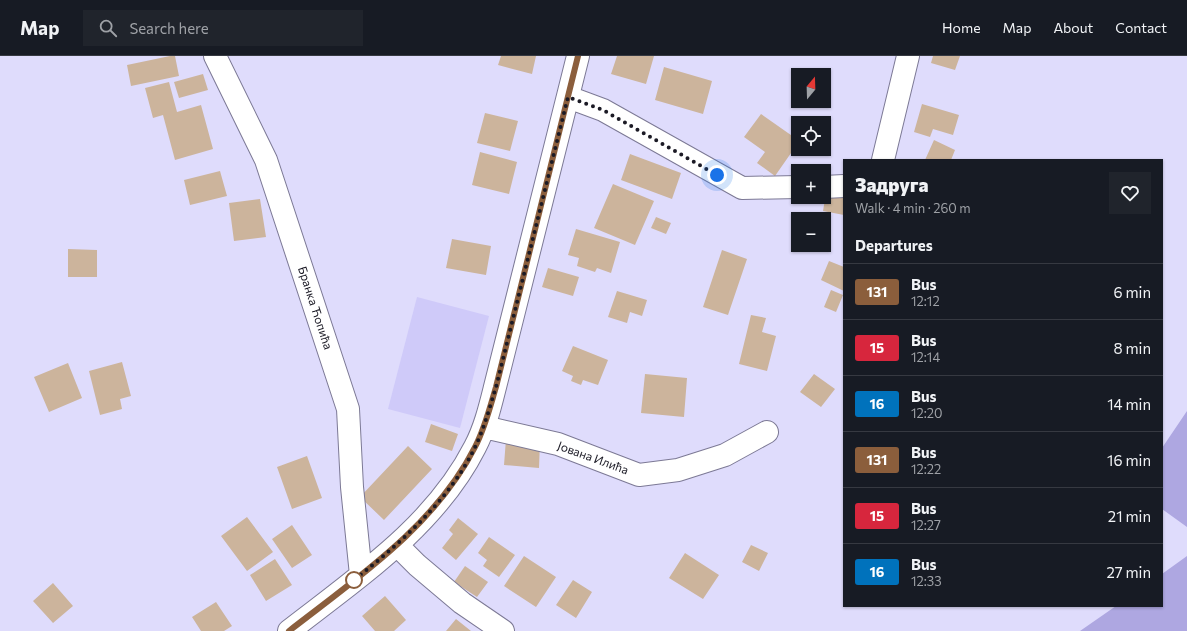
<!DOCTYPE html>
<meta charset="utf-8">
<style>
body{margin:0;font-family:Commissioner,sans-serif;background:#20242c;color:#f1f3f6;height:100vh;display:flex;flex-direction:column;font-size:15px;white-space:nowrap}
*{box-sizing:border-box;margin:0}
p{font-size:13px;color:#9ea1a6}
.icon{flex:none;width:22px;height:22px;fill:none;stroke:currentColor;stroke-width:2;stroke-linecap:round;stroke-linejoin:round}
.map{position:relative;flex:1;overflow:hidden}
.side{position:absolute;left:843px;top:103px;width:320px;height:448px;display:flex;flex-direction:column;background:#171b24;border-radius:0px;box-shadow:0 1px 3px #0004}
.side>*{flex:none}
.badge{padding:0 8px;border-radius:3px;font-size:14px;line-height:26px}
.needle{width:26px;rotate:19deg}
.fabs{position:absolute;left:791px;top:12px;display:grid;gap:8px}
.fabs a{display:grid;place-items:center;width:40px;height:40px;border-radius:0px;background:#171b24;box-shadow:0 1px 3px #0004;font-size:20px}
.you{position:absolute;width:20px;height:20px;margin:-10px;border:3px solid #fff;border-radius:50%;background:#1a73e8;box-shadow:0 0 0 6px #1a73e833}
.map>.badge{position:absolute;translate:-50% -50%;box-shadow:0 0 0 2px #fff}
h2{padding:0 12px;font-size:15px;line-height:36px}
.round{display:grid;place-items:center;flex:none;width:42px;height:42px;border-radius:0px;background:#20242c}
.headline{display:flex;align-items:center;justify-content:space-between;height:68px;padding:0 12px}
h1{font-size:19px;font-weight:800;line-height:30px}
ul{padding:0;list-style:none}
li{display:flex;align-items:center;gap:12px;height:56px;padding:0 12px;border-top:1px solid #363941}
li div{flex:1}
li b{display:block;font-size:15px}
li em{font-style:normal}
li .badge{min-width:44px;font-weight:700;text-align:center}
header{display:flex;align-items:center;gap:24px;box-sizing:border-box;height:56px;padding:0 20px;background:#171b24;border-bottom:1px solid #363941}
header strong{font-size:19px}
nav{display:flex;gap:22px;margin-inline-start:auto;font-size:14px}
.search{width:280px;height:36px;background:#20242c;display:flex;align-items:center;gap:10px;box-sizing:border-box;padding:0 14px;border-radius:0px;color:#9ea1a6;font-size:15px}
.map>svg:first-child{display:block}
</style>
<header>
<strong>Map</strong>
<div class="search"><svg class="icon" aria-label="search" viewBox="0 0 24 24"><circle cx="10" cy="10" r="6"/><path d="M15 15l6 6"/></svg>Search here</div>
<nav><a>Home</a><a>Map</a><a>About</a><a>Contact</a></nav>
</header>
<div class="map">
<svg width="1187" height="575" viewBox="0 0 1187 575">
<rect width="100%" height="100%" fill="#dfdcfc"/>
<path fill="#cfcaf9" d="M417,241L489,260L460,372L388,353Z"/>
<path fill="#aea7e1" d="M1187,355V471L1162,453V392Z
M1187,500V575H1080L1116,550H1162V518Z"/>
<path fill="#ccb49c" d="M170,0H175L179,20L131,30L127,9Z
M501,0H536L532,18L498,9Z
M617,0H654L646,28L611,18Z
M933,0H960L955,14L931,7Z
M664,11L712,25L703,58L655,44Z
M203,18L208,34L179,42L174,26Z
M169,26L177,56L201,49L213,93L175,104L163,59L153,62L145,32Z
M922,48L959,59L953,79L933,73L930,81L914,76Z
M485,57L518,65L510,95L477,87Z
M761,58L798,84V87L775,120L757,107L765,96L744,81Z
M934,84L955,94L951,104H925Z
M480,96L517,106L509,138L472,129Z
M630,98L681,117L672,143L621,124Z
M220,115L227,140L190,149L184,124Z
M613,128L654,145L635,189L594,172Z
M826,137L844,140V159L823,155Z
M260,143L266,181L234,185L229,147Z
M656,161L671,167L666,178L651,172Z
M576,173L620,186L611,217L597,212L595,216L577,210L579,202L568,199Z
M452,183L491,190L486,219L446,212Z
M68,193L97,194V221H68Z
M722,194L747,203L728,259L703,251Z
M829,205L844,211V235L821,224Z
M548,212L579,221L573,240L542,231Z
M831,234L843,239L836,256L824,251Z
M617,235L647,244L642,260L630,256L627,267L608,261Z
M751,259L766,262L762,276L776,280L767,315L739,308Z
M573,290L608,304L598,329L583,324L581,329L571,325L573,320L562,315Z
M122,306L131,340L120,343L122,353L100,359L89,315Z
M68,307L82,342L49,356L34,321Z
M645,318L687,322L684,361L641,357Z
M814,318L835,333L821,351L800,336Z
M431,368L458,378L452,395L425,386Z
M506,383L540,385L539,412L504,409Z
M408,390L432,413L384,464L360,441Z
M307,400L322,442L292,453L277,411Z
M247,461L273,496L247,515L221,480Z
M458,462L478,478L456,504L442,492L453,478L449,474Z
M292,469L312,499L292,512L272,483Z
M489,481L515,499L499,521L483,510L487,504L478,497Z
M751,489L768,497L759,515L742,506Z
M685,497L719,519L703,543L669,522Z
M524,500L556,521L536,551L504,530Z
M275,503L292,529L266,545L250,519Z
M465,510L488,526L477,541L454,526Z
M573,524L592,536L576,562L556,549Z
M53,527L73,550L53,567L33,545Z
M385,540L406,564L394,575H375L362,560Z
M216,546L232,570L224,575H201L192,561Z
M456,563L471,575H446Z"/>
<g fill="none" stroke-linecap="round" stroke-linejoin="round">
<g stroke="#7c7995" stroke-width="24">
<path id="minor" d="M215,0L266,104L348,353L352,431L361,519
M568,41L603,54L742,132L798,131
M883,104L908,0
M824,131L844,130
M484,371L558,388L639,419L678,414L725,399L767,376
M397,489L417,509L462,547L503,575
M289,575C357,522 435,470 475,391C485,372 490,351 495,331L578,0"/>
</g>
<use href="#minor" stroke="#fff" stroke-width="22"/>
</g>
<g fill="none" stroke-linecap="round" stroke-linejoin="round">
<g stroke="#fff" stroke-width="9">
<path id="line" d="M289,575C357,522 435,470 475,391C485,372 490,351 496,331L578,0"/>
</g>
<use href="#line" stroke="#8b5e3c" stroke-width="6"/>
<path stroke="#1b1a25" stroke-width="4" stroke-dasharray="0 7.2" d="M354,524L349,528C396,491 451,444 476,389C485,370 490,350 496,331L568,41L603,54L717,119"/>
</g>
<circle fill="#fff" stroke="#8b5e3c" stroke-width="2" cx="354" cy="524" r="8"/>
<g text-anchor="middle" stroke-width="3.5" stroke-linejoin="round" paint-order="stroke">
<g font-size="12" fill="#1b1a25" stroke="#fff">
<text transform="translate(315 252) rotate(72)" y="4">Бранка Ћопића</text>
<text transform="translate(593 402) rotate(20)" y="4">Јована Илића</text>
</g>
</g>
</svg>
<div class="fabs">
<a><svg class="needle" viewBox="-14 -14 28 28"><path d="M0-13l5 13h-10z" fill="#e53935"/><path d="M0 13l5-13h-10z" fill="#9ea1a6"/></svg></a>
<a><svg class="icon" aria-label="locate" viewBox="0 0 24 24"><circle cx="12" cy="12" r="6"/><path d="M12 2v4M12 18v4M2 12h4M18 12h4"/></svg></a>
<a>+</a>
<a>−</a>
</div>
<div class="you" style="left:717px;top:119px"></div>
<section class="side">
<div class="headline"><div><h1>Задруга</h1><p>Walk · 4 min · 260 m</p></div><a class="round"><svg class="icon" aria-label="heart" viewBox="0 0 24 24"><path d="M12 20l-8-8c-3-5 5-10 8-4 3-6 11-1 8 4z"/></svg></a></div>
<h2>Departures</h2>
<ul>
<li><span class="badge" style="background:#8b5e3c;color:#fff">131</span><div><b>Bus</b><p>12:12</p></div><em>6 min</em></li>
<li><span class="badge" style="background:#d7263d;color:#fff">15</span><div><b>Bus</b><p>12:14</p></div><em>8 min</em></li>
<li><span class="badge" style="background:#0072bc;color:#fff">16</span><div><b>Bus</b><p>12:20</p></div><em>14 min</em></li>
<li><span class="badge" style="background:#8b5e3c;color:#fff">131</span><div><b>Bus</b><p>12:22</p></div><em>16 min</em></li>
<li><span class="badge" style="background:#d7263d;color:#fff">15</span><div><b>Bus</b><p>12:27</p></div><em>21 min</em></li>
<li><span class="badge" style="background:#0072bc;color:#fff">16</span><div><b>Bus</b><p>12:33</p></div><em>27 min</em></li>
</ul>
</section>
</div>
